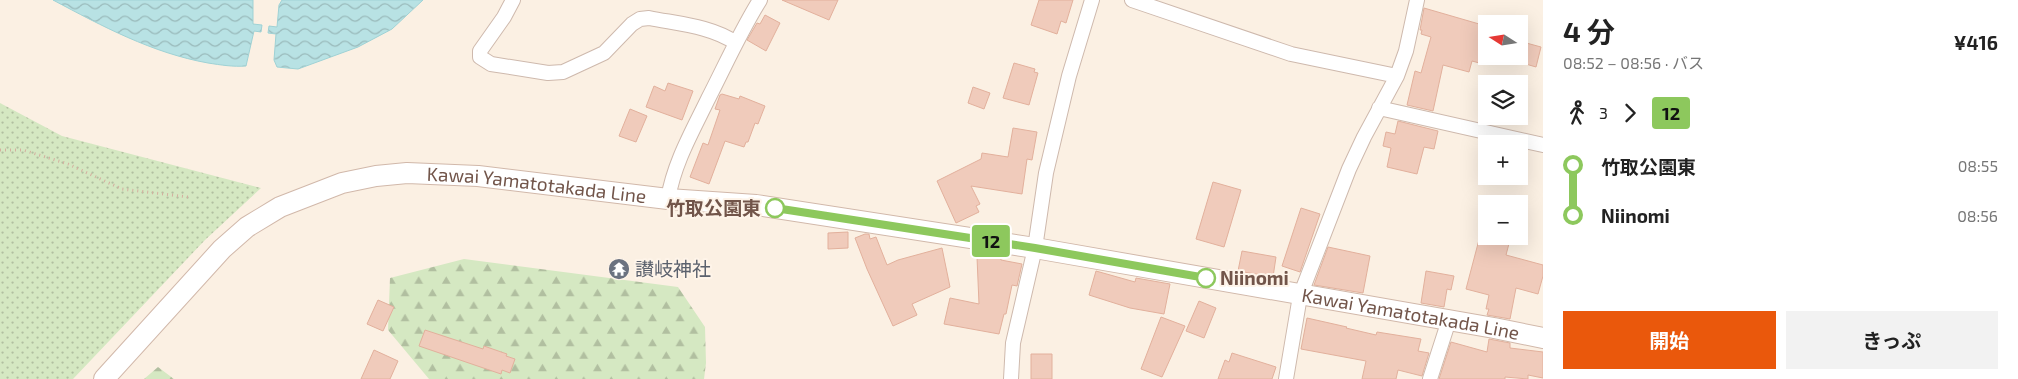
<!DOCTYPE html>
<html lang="ja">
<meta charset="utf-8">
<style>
body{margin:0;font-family:"Exo 2","Noto Sans JP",sans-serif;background:#f2f2f2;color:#222;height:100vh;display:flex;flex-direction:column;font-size:19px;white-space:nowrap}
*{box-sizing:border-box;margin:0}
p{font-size:16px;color:#767676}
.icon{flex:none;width:28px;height:28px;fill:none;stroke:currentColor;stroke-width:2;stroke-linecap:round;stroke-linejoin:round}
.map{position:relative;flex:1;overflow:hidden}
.drawer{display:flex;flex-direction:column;background:#fff;width:475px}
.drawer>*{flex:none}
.badge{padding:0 10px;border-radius:4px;font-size:18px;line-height:32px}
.needle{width:32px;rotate:282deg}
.tools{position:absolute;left:1478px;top:15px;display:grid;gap:10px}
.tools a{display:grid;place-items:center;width:50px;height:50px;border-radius:0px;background:#fff;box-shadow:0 5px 20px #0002;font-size:25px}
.map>.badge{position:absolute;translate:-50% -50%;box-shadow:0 0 0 2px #fff}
.legs{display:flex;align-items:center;gap:8px;height:55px;padding:0 20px;font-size:16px}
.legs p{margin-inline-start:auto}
.overview{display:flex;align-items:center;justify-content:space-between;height:85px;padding:0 20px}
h1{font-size:28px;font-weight:700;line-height:38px}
.primary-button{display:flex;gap:10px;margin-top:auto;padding:10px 20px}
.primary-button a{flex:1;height:58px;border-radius:0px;background:#ea580c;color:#fff;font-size:20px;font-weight:700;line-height:58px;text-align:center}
.primary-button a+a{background:#f2f2f2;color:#222}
ul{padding:0 20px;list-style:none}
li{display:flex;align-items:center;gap:18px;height:50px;font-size:19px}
li i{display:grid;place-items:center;width:8px;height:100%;margin:0 6px;background:currentColor}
li i::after{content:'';width:12px;height:12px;margin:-6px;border:4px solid;border-radius:50%;background:#fff}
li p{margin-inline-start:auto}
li:first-child i{background:linear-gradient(#0000 50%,currentColor 0)}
li:last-child i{background:linear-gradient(currentColor 50%,#0000 0)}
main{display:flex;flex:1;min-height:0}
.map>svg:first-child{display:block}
</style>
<main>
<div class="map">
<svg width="1543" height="379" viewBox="0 0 1543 379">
<defs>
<pattern id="forest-firs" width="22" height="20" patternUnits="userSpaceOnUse" patternTransform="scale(1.25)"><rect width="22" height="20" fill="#d5e8c2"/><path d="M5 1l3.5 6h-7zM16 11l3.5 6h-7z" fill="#b1bfa0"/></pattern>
<pattern id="park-dots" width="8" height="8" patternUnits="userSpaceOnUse" patternTransform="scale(1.25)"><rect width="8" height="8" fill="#d5e8c2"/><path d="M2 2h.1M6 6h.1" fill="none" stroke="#b1bfa0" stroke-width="1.8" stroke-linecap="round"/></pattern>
<pattern id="water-waves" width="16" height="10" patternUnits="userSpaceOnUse" patternTransform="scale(1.25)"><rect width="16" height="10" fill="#b8e2e4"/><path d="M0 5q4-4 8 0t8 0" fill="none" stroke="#9ababb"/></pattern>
</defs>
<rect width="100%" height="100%" fill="#fbf0e3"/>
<path fill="url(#forest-firs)" d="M464,259L678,287L705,327L706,363L704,379H429L388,330L390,278Z
M158,367L174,379H144Z"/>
<path fill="url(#park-dots)" d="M0,103L62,136L261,188L205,240L73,379H0Z"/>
<path fill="url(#water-waves)" stroke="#9fd2d5" d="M53,0H253V24L262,25L261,32L254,31L246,66C233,67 221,65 208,63C152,53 102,26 53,0Z
M282,0H423L392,29L358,47L298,69L277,67L274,60L276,34L268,33L269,26L277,27L279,5Z"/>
<path fill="#f0cbbb" stroke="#e2b09c" d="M782,0H838L829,20Z
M1039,0H1073L1066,23L1061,21L1057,34L1031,25Z
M1424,8L1486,26V51L1483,64L1472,61L1469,72L1443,65L1433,111L1407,105L1415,71L1421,73L1431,37L1421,34L1422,30H1420Z
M765,15L780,23L766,51L747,40L757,23L760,24Z
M1519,41L1541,47L1536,67L1519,62Z
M1014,63L1035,69L1034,72L1038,73L1029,105L1003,98Z
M668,83L693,91L682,120L646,107L654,86L665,91Z
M973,87L990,93L984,109L968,103Z
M722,94L739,99L740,96L765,106L758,124L755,123L748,142H746L744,147L725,141L709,184L690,177L703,143L708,145L720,110L715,109L720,95Z
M630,109L647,116L636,142L619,136Z
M1398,121L1438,131L1434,149L1424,147L1417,174L1387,167L1391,148L1383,146L1386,132L1395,134Z
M1013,128L1037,132L1032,160L1027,159L1022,194L971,186L980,204L976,206L979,212L956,223L937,181L981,159L982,153L1008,157Z
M1213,182L1241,190L1224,247L1196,239Z
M1301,208L1320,214L1300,272L1282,266Z
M848,232V248L828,249V233Z
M865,234H869L870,239L876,237L887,265L898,260L942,248L950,287L912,304L917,315L893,326L867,269L855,238Z
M1480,236H1511L1506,255L1543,265V276L1538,294L1516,288L1510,319L1487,315L1489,309H1486L1489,295L1466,289Z
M1328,247L1370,256L1363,293L1314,285Z
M1242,251L1276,257L1273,277L1238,271Z
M1000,256L1001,260L1022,264L1017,286L1012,285L1006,314H1004L999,334L944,324L950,298L979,304L977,257Z
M1096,271L1135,282L1136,278L1170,284L1164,314L1130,308L1089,295Z
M1426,271L1454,276L1451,290L1447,289L1444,307L1421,303Z
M378,300L394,307L383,331L367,324Z
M1199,301L1216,308L1204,338L1186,331Z
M1161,317L1185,326L1162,377L1141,369Z
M1307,318L1347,327L1346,328L1376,335L1377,332L1421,339L1418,351L1429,353L1422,376L1398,370L1396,379H1362L1366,361L1301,349Z
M425,330L483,349L484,346L507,354L506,356L515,359L510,373L502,370L501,374L419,346Z
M1489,339L1510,343V348L1543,352V378L1528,375V379L1505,377V379H1439L1451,342L1487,352Z
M374,350L398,361L390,379H361Z
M1232,353L1276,367L1272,379H1218L1225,360L1229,362Z
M1031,354H1052V379H1031Z"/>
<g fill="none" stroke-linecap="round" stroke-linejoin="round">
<g stroke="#ceb9ad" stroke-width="16">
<path id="minor" d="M513,0L504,17L480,51V57L491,64L548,73L563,72L604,53L632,24L640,19L649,18C679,24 711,26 736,43
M1132,0L1291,54L1397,76
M1379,108L1543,145
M668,199C674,163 692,132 708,99C725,66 740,32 760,0
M1011,379L1013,343L1035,248L1046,173L1069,76L1092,0
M1286,379L1300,296L1349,169L1364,137L1397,76L1406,51L1417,0
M1430,379L1449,320"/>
</g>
<g stroke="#d1b8aa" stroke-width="22">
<g id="secondary">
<path id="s1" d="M104,379L222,249L247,227L280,207L342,183L376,176L407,173L478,176L668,199L756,205L1035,248L1494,328L1543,338"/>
</g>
</g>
<path stroke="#d4af9f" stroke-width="3" stroke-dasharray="1 4" stroke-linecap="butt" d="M0,150H23L68,164L122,189L188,197"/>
<use href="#minor" stroke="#fff" stroke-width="14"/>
<use href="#secondary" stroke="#fff" stroke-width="20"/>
</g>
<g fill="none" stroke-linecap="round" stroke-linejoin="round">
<g stroke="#fff" stroke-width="11">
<path id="line-1" d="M775,208L1035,248L1206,278"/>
</g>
<use href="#line-1" stroke="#8dc85d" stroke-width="8"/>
</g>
<defs>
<g id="temple-disc" transform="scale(1.125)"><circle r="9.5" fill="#6b7280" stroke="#fef4e9"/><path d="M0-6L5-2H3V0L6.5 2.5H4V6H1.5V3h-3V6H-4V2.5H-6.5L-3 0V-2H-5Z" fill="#fff"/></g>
</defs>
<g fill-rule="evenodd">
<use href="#temple-disc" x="619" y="269"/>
</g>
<g fill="#fff" stroke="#8dc85d" stroke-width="2.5">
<circle cx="775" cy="208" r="9"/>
<circle cx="1206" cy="278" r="9"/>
</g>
<g text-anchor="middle" stroke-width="4" stroke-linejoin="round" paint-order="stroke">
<g font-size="19" fill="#72554a" stroke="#fef4e9">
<text dy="7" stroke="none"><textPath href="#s1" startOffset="510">Kawai Yamatotakada Line</textPath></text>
<text dy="7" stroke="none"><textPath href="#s1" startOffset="1394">Kawai Yamatotakada Line</textPath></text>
</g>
<g font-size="19" font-weight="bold" fill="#72554a" stroke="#fef4e9" text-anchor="end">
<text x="761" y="215">竹取公園東</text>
<text x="1220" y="285" text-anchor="start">Niinomi</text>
</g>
<g font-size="19" fill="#5b616d" stroke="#fef4e9" text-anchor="start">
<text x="635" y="276">讃岐神社</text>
</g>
</g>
</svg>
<div class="tools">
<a><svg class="needle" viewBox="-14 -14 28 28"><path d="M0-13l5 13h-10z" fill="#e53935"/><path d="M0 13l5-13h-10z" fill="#767676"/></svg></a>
<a><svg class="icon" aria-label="layers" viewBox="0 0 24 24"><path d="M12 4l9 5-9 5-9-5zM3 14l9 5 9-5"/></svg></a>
<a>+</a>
<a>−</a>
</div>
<b class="badge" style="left:991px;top:241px;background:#8dc85d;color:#111">12</b>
</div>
<section class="drawer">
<div class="overview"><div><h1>4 分</h1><p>08:52 – 08:56 · バス</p></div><b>¥416</b></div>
<div class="legs"><svg class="icon" aria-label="walk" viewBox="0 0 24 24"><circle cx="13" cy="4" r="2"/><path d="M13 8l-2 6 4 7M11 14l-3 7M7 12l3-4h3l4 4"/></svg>3<svg class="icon" aria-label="forward" viewBox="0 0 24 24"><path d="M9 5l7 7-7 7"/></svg><b class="badge" style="background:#8dc85d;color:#111">12</b></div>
<ul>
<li><i style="color:#8dc85d"></i><b>竹取公園東</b><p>08:55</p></li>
<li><i style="color:#8dc85d"></i><b>Niinomi</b><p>08:56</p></li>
</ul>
<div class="primary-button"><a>開始</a><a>きっぷ</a></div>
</section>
</main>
